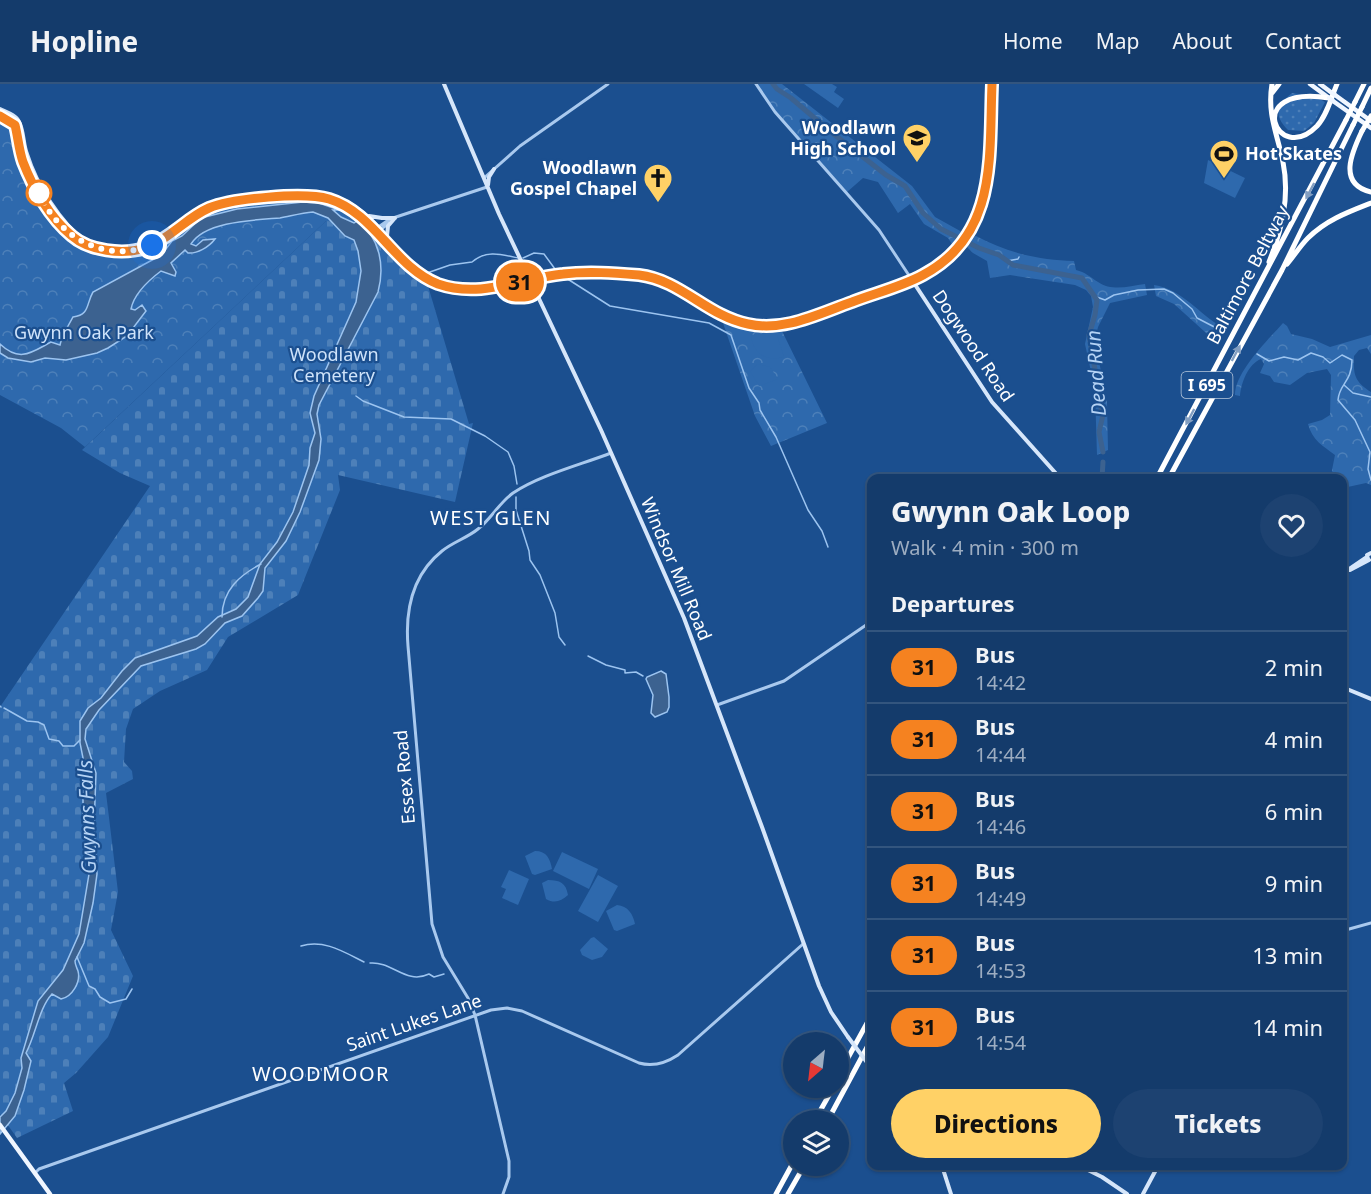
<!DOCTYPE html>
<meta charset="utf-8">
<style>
body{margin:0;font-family:"Noto Sans",sans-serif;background:#1d4271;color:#f1f3f6;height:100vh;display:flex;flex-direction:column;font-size:22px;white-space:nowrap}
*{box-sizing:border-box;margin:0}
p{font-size:20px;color:#9dadc1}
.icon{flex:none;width:33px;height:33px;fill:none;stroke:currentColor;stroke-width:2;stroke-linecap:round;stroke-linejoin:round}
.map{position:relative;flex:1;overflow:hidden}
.details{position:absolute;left:867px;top:390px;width:480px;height:696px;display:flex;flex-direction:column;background:#143b6b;border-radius:12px;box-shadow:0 2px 4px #0004,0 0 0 2px #33557e}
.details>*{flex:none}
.badge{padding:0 12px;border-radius:20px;font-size:21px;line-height:39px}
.needle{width:39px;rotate:208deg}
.buttons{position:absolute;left:783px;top:948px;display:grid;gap:12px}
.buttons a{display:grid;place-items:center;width:66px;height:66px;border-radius:50%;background:#143b6b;box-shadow:0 2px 4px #0004,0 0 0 2px #33557e;font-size:30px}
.you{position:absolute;width:30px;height:30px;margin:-15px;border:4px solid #fff;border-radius:50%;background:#1a73e8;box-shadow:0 0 0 9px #1a73e833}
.map>.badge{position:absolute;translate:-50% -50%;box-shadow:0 0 0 3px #fff}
h2{padding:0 24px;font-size:22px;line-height:54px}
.round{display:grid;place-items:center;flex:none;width:63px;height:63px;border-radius:32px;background:#1d4271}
.head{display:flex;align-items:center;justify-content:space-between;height:102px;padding:0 24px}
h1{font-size:28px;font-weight:800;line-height:45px}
.action{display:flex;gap:12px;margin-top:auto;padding:12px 24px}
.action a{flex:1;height:69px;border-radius:36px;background:#ffd166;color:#111;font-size:24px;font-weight:800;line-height:69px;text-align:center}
.action a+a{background:#1d4271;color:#f1f3f6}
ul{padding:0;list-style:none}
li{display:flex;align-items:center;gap:18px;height:72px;padding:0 24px;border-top:2px solid #33557e}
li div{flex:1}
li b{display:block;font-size:22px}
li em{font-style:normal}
li .badge{min-width:66px;font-weight:700;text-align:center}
header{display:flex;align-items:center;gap:36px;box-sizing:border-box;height:84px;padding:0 30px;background:#143b6b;border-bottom:2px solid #33557e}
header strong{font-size:28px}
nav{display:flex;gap:33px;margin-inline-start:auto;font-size:21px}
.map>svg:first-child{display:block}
</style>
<header>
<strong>Hopline</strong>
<nav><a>Home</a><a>Map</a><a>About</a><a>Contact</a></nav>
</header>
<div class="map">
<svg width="1371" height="1110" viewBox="0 0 1371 1110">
<defs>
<pattern id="grass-dots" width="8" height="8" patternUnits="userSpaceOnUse" patternTransform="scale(1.5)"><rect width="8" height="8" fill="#2e69ad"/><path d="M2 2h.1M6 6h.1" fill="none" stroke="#4d80b9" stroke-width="1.8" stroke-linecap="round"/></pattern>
<pattern id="forest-crowns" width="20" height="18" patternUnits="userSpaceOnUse" patternTransform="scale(1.5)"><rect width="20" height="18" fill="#2e69ad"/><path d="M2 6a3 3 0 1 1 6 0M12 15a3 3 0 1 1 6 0" fill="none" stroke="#4d80b9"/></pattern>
<pattern id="cemetery-stones" width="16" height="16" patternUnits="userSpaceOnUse" patternTransform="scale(1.5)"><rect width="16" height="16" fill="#2e69ad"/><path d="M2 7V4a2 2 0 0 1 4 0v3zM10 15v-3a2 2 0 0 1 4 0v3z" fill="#4d80b9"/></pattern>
</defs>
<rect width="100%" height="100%" fill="#1b4f8f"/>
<path fill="url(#grass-dots)" d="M1292,9C1305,11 1314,11 1325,18L1314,39L1304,47L1288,46C1273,31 1277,21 1292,9Z"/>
<path fill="url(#forest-crowns)" d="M757,0H782L912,102L935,133L962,148L952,160L948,154L924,140L910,120L898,129L878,98L863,94L847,108L768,19Z
M0,35L13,42L19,73L30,98L28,104L46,133L50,130C60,140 69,151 80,159C107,181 149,169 175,153C187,146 196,135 208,129C228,120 306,112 326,118C340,122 351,130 362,139L326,137L85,363L61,344L0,311Z
M976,152C1008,169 1038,176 1074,177L1076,186C1085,188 1090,193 1098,198C1113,208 1129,202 1145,200L1147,211L1110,219L1098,243L1095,256L1107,319L1108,366L1097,371L1095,306L1085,260L1093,223L1091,212L1086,206L1075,201L1010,191L990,194L987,177L973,169L966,162L972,153Z
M1154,201C1182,205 1199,230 1223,244L1215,257L1174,220L1156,212Z
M723,239L753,247H782L827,339L771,362L755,332Z
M1283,239L1287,242L1291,250L1312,255L1330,263L1371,251V270L1367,264L1359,266L1354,272C1353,291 1355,298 1371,308V401L1366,399L1343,404L1342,394H1333L1332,386L1335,371C1323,362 1312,356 1308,340L1322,336L1330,331L1331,291L1327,285L1307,289L1290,301L1274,298L1270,292L1260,289L1264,280L1261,275C1248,280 1241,299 1240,312L1235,311C1235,288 1268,256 1283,239Z"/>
<path fill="url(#cemetery-stones)" d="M326,137L362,139L400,182L428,202L469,340L473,339L455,418L338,391L340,406L298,511L228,553L207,586L160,607L133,625L126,645L124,678L132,687L133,695L106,709L118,808L111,846L133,892L108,953L76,989L64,999L73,1027L17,1054L0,1030V623L150,402L120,389L82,366Z"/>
<path fill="#2e69ad" d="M804,0H832L837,3L834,8L844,15L838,24Z
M1208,76L1245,94L1235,114L1204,99Z
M774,248L777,251L784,273C766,278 753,270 751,251Z
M758,280L770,283L778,295L759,302L750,287Z
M535,767C547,767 550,775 552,785L535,791L532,790L525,772Z
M562,768L598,785L589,805L553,787Z
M509,786L529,795L518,821L502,814L506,805L501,803Z
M598,791L618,802L598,838L578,827Z
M548,796C560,796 566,799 568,811C561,817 555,820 546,815L542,799Z
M617,821C628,822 633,830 635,840L617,847L614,846L606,827Z
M594,853L608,865L602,873L592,876L582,871L580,866L591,854Z"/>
<path fill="#3c6290" stroke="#9cc4f0" stroke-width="1.5" d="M303,118L319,119L339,126H333L341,133L354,139L357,137C380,153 385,182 378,208L319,321L317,330L321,355L319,376L300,428L286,457L265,484L263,507L258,514L242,532L225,539L205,560L196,565L141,582L99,626L86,645L85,655L96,689L94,744L97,790L93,819L84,859L75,877C75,881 77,884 78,887C81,898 72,913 61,915L52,910C39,924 36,950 26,969L31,977L24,1006L15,1032L0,1050V1033L6,1027L15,1009L22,984L21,974L38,917L63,886L79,850L89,790L87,761L83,732V711L86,689L80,659V637L88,624L101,614L122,587L135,574L197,552L218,533L236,525L248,513L260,480L277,458L293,428L309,381L310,364L315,349L310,329L314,312L356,218L361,187L358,167L354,156L345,152L328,134L313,128C301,129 291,132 280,134C255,136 205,137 191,160L196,162L203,156L215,155C209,163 197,170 188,169L185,166L171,179L176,188L175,192L161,187C149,196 134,210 131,225L135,226L142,221L146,227L127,252L108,264L97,269L66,276L45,274L31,278L8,274L0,269V260C20,279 32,268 51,258L60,261L62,253L73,233C90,231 86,220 93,208L154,175L163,169L172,157L182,152L201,134L237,125Z
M661,587L666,590L669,613V623L667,628L655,633L651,629L653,611L646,595L647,593Z"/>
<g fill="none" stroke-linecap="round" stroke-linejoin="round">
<path stroke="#9cc4f0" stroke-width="1.5" d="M523,174L534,169L544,170L555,185
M1007,177L1018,175L1019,173
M427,189L450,181L472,178C486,166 500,170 518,174
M566,194L610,222L709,239L731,251L749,304L759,319L760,326L776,353L808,426L822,447L828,463
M1094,212L1105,216L1114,211L1138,206L1164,205L1173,209L1192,225L1197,234L1224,248
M1257,270L1269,277L1284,273L1298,276L1311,269L1323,273L1330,279L1342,271L1352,276C1352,298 1339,300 1338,316L1355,336L1370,368L1368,385L1371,396
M1344,301L1353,309L1371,313
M356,312L363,317L404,333L451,335L485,352L508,368L514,382L517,400
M516,413V426L529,467L530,476L540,491L555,529L559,553L565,561
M222,533C222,506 240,491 261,480
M588,572L606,581L625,586V589L636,588L643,592
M0,622L1,623
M4,624L27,637L38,638L44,641L49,655L59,657L63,662H74L80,656
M301,862C324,855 344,868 364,878
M77,873L89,902L95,905L100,913L110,919L126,915L132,905
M370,879C392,877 406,901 429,890L434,893L444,890"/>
<path stroke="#3c6290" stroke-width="5" d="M773,0L777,5L791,14L831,48L886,91L905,102L923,129L941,145L979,164L999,171L1013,181L1082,194L1097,216L1095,231L1089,251L1095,286L1101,299L1099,317L1103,331L1099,348L1103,368
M1102,394L1103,378"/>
<path stroke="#a9c9ee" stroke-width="3" d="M756,0L775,28L879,146L912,196
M484,94L520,62L608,0
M374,146L390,135L487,103
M376,149L389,139
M717,621L784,597L872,537
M1342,847L1371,839
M35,1089L39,1085L491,926L507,924L522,927L639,979C653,983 666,979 678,971L803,860
M503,1110L509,1093V1077L475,931L468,914L443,873L432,840L408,562C405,525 412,491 442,467C453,458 467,454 478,445C491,435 499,419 513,409C540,391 580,381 611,369"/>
<path stroke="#d6e6fa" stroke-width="4" d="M444,0L499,130L601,346L684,534L762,743L819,902L831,928L848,953
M0,25C6,28 16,31 19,38C24,47 23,60 27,70C37,102 60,137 86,159
M0,32L15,41C18,53 19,65 23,77C32,102 52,136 72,153C89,166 122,171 142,165C168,157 185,135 208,125C226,117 247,117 267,115C282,114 297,110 312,109C347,108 378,138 395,166
M488,101L489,93L494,85
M297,112C309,113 322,112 333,117C377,134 397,187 443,201C481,213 516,196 554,191C581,187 608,189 635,191C682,194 704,230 745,240C782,248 816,231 850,218C875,209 902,203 926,190C998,149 989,71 992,0
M369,132L382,134H395
M387,152L388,142L394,135
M912,196L992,318L1060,394
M1368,475L1367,471L1371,469
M1350,486L1369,476
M1342,490L1367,473
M1342,603L1371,615
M942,1082L951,1110
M1080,1082L1102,1093L1127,1110
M1143,1110L1158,1082"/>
<path stroke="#f0f6ff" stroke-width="4.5" d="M1310,0L1329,14
M1320,0L1332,9
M1335,11L1371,37
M1333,17L1371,44
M0,1041L50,1110"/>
<path stroke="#fff" stroke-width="5" d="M1272,9L1279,0
M1329,14C1241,0 1277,83 1317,42C1327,31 1331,14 1337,0
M1355,18L1364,0
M1362,23L1371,4
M1362,47C1352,68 1337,100 1371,108
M1269,178C1282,145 1290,113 1283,78C1277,49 1267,30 1272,0
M1287,180C1294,172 1300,162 1308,154C1326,136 1348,128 1371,119
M1157,394L1346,36
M1169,394L1282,186L1353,41
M838,992L872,930
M815,1036L833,1004
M828,1036L872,954
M776,1110L794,1077
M788,1110L804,1082"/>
<path stroke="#d6e6fa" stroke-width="4" d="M848,953L869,981"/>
<path stroke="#f0f6ff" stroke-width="4.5" d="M1332,9L1335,11
M1329,14L1333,17"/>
<path stroke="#fff" stroke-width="5" d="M1346,36L1355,18
M1353,41L1362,23
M1362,47L1371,32"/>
</g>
<defs><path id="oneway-solid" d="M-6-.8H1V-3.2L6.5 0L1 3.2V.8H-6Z" transform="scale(1.5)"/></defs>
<g fill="#829ec1">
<use href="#oneway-solid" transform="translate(1310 107) rotate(118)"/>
<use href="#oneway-solid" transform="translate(1236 269) rotate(-62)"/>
<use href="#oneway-solid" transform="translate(1190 333) rotate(118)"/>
</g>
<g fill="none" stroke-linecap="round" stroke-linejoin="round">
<g stroke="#fff" stroke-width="14">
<path id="line" d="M0,32L15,41C18,53 19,67 23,78C33,104 50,134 72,152C89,167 123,171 145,164C170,155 186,134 209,124C233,114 304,108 329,115C375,129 394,183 438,200C481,215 521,194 563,190C588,187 614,189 639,191C681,196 707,232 748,240C784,248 818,230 852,218C875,209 901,203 923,191C998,151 989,73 992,0"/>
</g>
<use href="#line" stroke="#f58220" stroke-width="9"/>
<path stroke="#fff" stroke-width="6" stroke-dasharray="0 10.8" d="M39,109C58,153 105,180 152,161"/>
</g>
<defs>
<g id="school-pin" transform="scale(1.5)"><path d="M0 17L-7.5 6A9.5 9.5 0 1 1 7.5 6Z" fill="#ffd166" stroke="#1b4f8f"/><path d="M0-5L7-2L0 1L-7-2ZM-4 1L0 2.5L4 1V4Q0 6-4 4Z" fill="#111"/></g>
<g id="stadium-pin" transform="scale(1.5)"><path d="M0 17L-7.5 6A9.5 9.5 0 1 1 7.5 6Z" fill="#ffd166" stroke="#1b4f8f"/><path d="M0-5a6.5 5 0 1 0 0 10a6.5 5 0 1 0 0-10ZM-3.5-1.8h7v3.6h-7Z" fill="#111"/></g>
<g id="church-pin" transform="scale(1.5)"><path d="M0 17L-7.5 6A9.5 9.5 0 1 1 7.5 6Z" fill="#ffd166" stroke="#1b4f8f"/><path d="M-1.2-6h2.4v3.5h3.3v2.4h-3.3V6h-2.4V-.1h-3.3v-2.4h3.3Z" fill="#111"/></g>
</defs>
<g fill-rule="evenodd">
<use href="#school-pin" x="917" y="54"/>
<use href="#stadium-pin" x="1224" y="70"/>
<use href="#church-pin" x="658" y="94"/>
</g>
<circle fill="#fff" stroke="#f58220" stroke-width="3" cx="39" cy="109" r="12"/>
<g text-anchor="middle" stroke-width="4.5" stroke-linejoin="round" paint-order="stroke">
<rect fill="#1b4f8f" stroke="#bbcadd" stroke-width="1.5" x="1181.5" y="288" width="51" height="26" rx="4.5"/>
<g font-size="16" font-weight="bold" fill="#fff">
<text x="1207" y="307">I 695</text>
</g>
<g font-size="18" font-weight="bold" fill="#fff" stroke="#1b4f8f" text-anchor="end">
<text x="896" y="50">Woodlawn<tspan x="896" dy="21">High School</tspan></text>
<text x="1245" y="76" text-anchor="start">Hot Skates</text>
<text x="637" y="90">Woodlawn<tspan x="637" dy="21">Gospel Chapel</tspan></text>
</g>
<g font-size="18" fill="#fff" stroke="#1b4f8f">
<text transform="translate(1248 191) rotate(-62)" y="6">Baltimore Beltway</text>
<text transform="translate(973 262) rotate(56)" y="6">Dogwood Road</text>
<text transform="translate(676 485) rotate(67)" y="6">Windsor Mill Road</text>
<text transform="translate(405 693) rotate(-95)" y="6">Essex Road</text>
<text transform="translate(414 939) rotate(-19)" y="6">Saint Lukes Lane</text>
</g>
<g font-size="18" fill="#cfe3fa" stroke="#1b4f8f">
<text x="84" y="255">Gwynn Oak Park</text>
<text x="334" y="277">Woodlawn<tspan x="334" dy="21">Cemetery</tspan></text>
</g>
<g font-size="20" font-style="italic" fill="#b5d3f5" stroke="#1b4f8f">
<text transform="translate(1096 289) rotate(-94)" y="7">Dead Run</text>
<text transform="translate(87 733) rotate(-92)" y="7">Gwynns Falls</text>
</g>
<g font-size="20" letter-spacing="1.5" fill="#fff" stroke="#1b4f8f">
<text x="491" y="441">WEST GLEN</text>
<text x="321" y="997">WOODMOOR</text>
</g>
</g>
</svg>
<div class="buttons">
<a><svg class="needle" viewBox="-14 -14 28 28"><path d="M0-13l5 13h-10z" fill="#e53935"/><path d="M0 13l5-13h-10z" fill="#9dadc1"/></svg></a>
<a><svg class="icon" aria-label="layers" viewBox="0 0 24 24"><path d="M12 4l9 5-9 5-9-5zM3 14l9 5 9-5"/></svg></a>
</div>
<div class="you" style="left:152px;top:161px"></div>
<b class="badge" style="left:520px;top:198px;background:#f58220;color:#111">31</b>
<section class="details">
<div class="head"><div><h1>Gwynn Oak Loop</h1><p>Walk · 4 min · 300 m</p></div><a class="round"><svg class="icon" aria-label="heart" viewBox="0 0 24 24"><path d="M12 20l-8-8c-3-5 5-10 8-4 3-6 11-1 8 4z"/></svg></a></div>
<h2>Departures</h2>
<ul>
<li><span class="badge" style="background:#f58220;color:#111">31</span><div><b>Bus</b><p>14:42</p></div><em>2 min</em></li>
<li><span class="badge" style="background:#f58220;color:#111">31</span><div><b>Bus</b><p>14:44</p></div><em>4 min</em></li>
<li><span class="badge" style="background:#f58220;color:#111">31</span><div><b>Bus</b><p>14:46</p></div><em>6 min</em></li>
<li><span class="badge" style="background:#f58220;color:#111">31</span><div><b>Bus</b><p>14:49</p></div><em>9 min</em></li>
<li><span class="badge" style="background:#f58220;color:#111">31</span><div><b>Bus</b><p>14:53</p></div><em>13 min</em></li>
<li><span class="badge" style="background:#f58220;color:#111">31</span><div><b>Bus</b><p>14:54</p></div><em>14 min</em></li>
</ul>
<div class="action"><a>Directions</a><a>Tickets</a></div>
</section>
</div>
